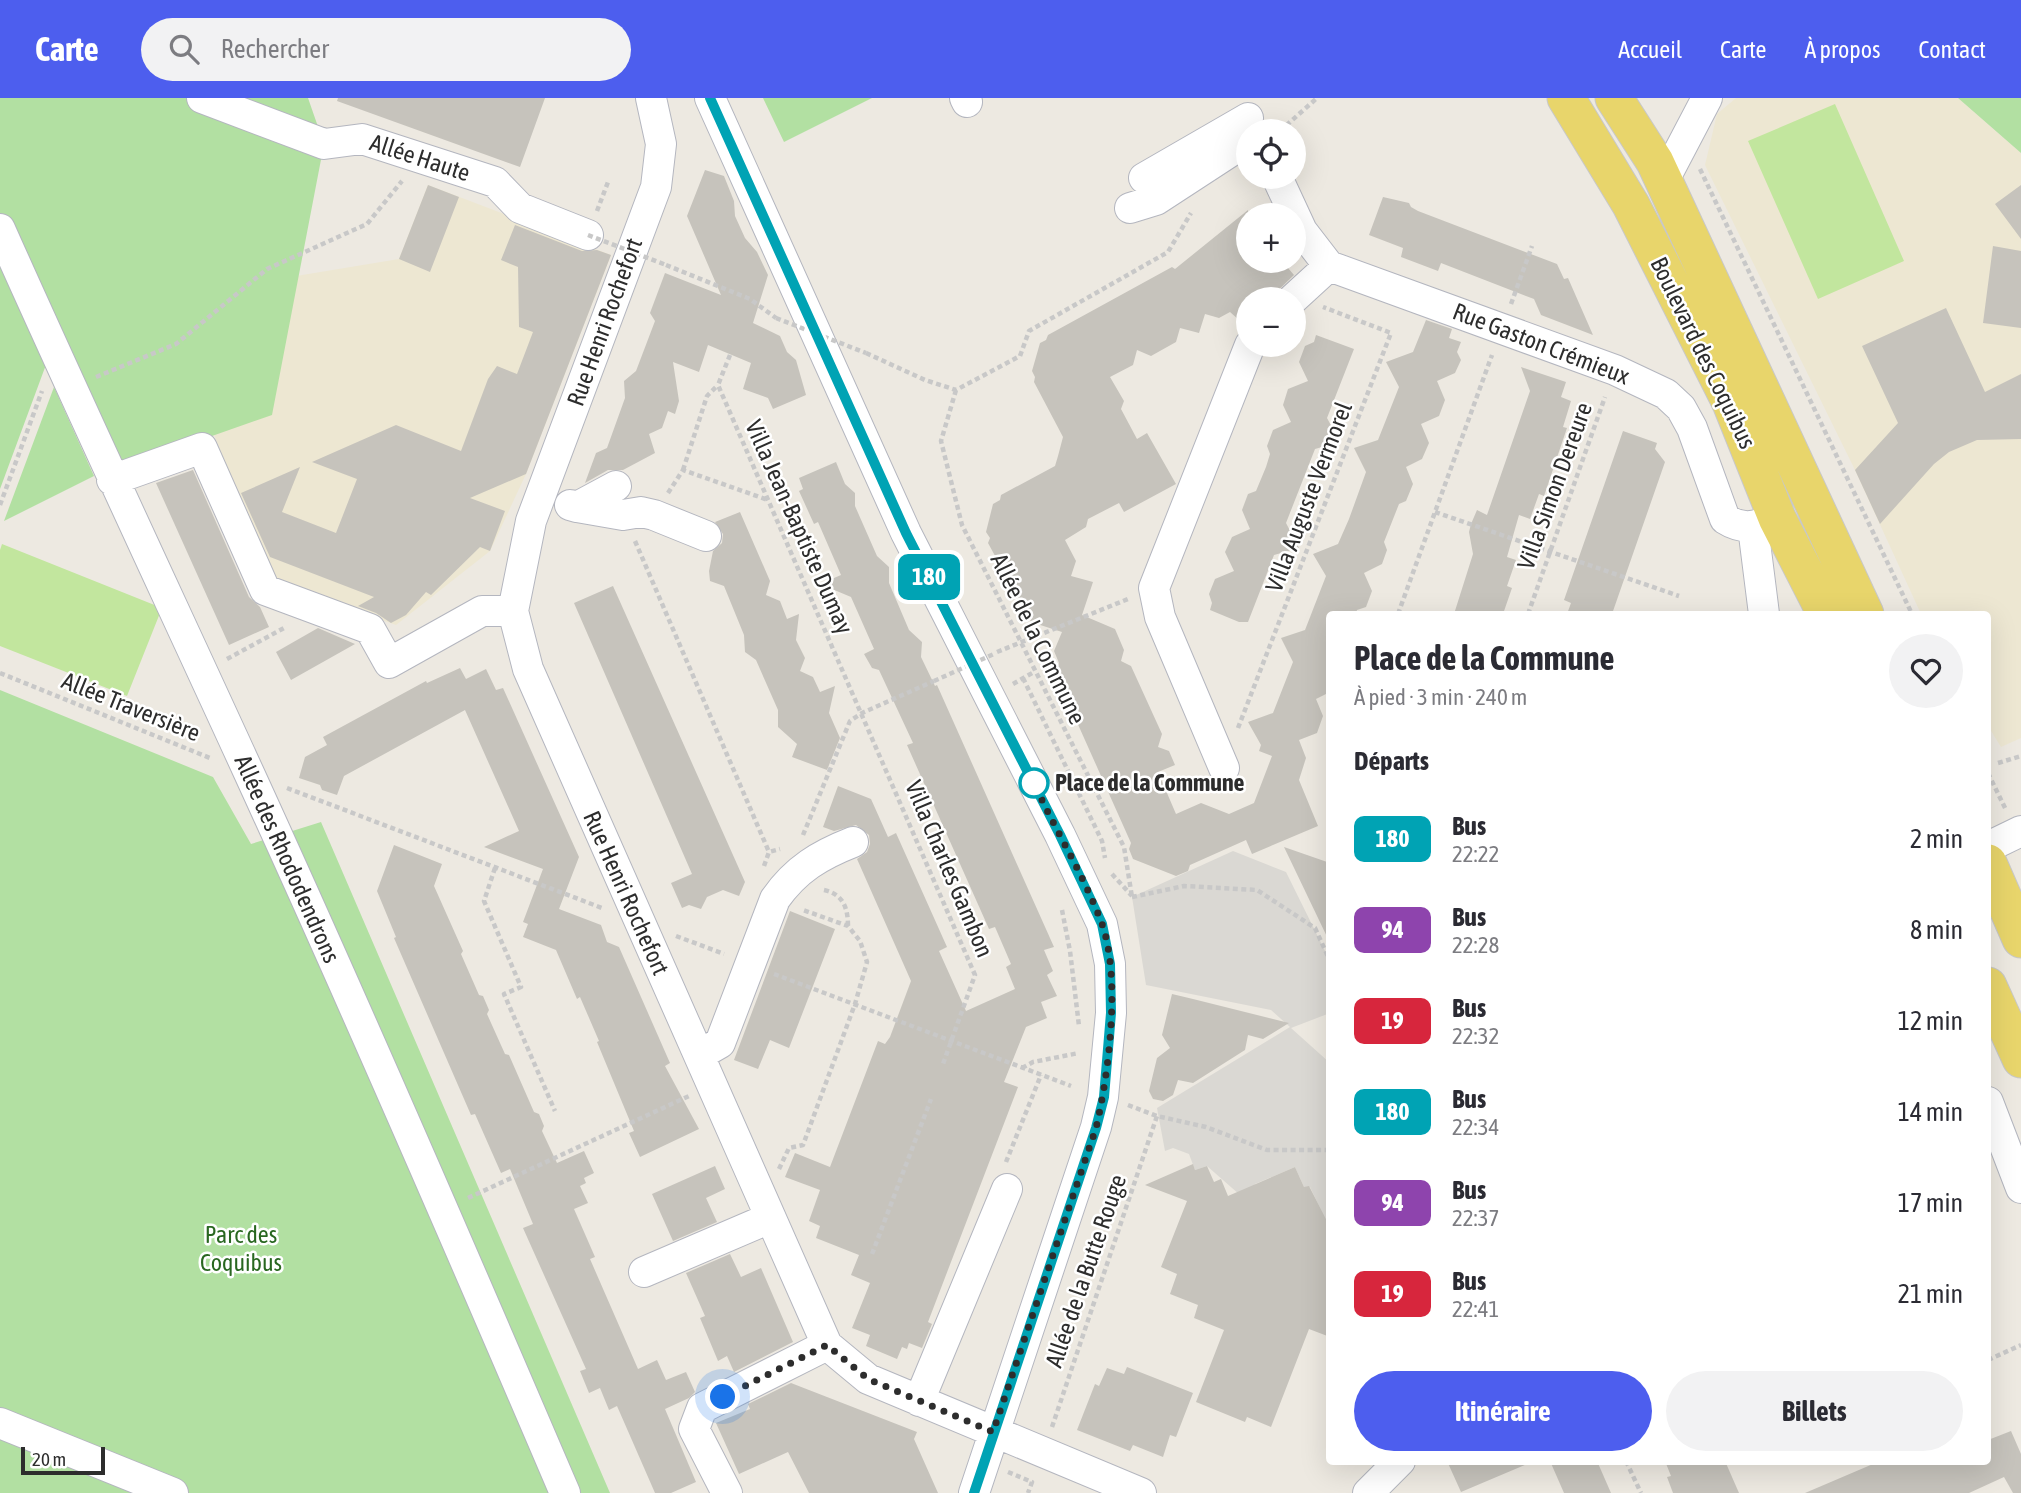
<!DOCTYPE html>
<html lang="fr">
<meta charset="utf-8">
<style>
body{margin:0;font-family:"Asap Condensed",sans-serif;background:#f2f2f3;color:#2b2b33;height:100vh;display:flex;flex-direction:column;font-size:26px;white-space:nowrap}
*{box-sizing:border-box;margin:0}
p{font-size:23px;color:#7c7c81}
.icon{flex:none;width:38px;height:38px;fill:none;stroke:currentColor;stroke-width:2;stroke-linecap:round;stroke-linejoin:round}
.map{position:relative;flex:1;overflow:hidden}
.sheet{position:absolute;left:1326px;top:513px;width:665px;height:854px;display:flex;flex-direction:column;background:#fff;border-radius:7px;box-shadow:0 7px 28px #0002}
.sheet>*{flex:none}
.badge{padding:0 14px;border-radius:10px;font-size:24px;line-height:46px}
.tools{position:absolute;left:1236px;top:21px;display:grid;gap:14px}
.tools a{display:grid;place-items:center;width:70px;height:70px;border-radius:50%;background:#fff;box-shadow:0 7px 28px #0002;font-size:35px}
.scale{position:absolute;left:21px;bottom:18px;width:84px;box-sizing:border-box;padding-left:7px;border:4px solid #2d2d2d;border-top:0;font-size:19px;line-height:24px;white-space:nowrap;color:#2d2d2d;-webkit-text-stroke:5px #fff;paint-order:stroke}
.you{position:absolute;width:35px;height:35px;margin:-18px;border:5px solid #fff;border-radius:50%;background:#1a73e8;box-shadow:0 0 0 10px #1a73e833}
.map>.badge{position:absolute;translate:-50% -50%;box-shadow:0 0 0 4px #fff}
h2{padding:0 28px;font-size:26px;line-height:63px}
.round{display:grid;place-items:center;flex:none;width:74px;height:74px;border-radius:37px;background:#f2f2f3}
.overview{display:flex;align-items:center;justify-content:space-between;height:119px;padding:0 28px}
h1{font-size:33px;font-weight:700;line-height:52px}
.action{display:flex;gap:14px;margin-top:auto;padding:14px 28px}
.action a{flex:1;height:80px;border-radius:42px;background:#4d5eee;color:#fff;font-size:28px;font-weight:700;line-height:80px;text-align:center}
.action a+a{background:#f2f2f3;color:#2b2b33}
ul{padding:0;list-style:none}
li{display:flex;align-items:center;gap:21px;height:91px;padding:0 28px}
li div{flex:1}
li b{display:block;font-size:26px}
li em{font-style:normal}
li .badge{min-width:77px;font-weight:700;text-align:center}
header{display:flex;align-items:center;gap:42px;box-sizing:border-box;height:98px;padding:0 35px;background:#4d5eee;color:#fff}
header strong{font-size:33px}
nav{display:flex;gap:38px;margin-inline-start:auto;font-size:24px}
.search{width:490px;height:63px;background:#f2f2f3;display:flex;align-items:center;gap:18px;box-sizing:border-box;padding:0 24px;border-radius:38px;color:#7c7c81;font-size:26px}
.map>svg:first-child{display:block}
</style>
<header>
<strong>Carte</strong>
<div class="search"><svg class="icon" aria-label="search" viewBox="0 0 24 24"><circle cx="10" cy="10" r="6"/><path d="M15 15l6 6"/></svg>Rechercher</div>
<nav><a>Accueil</a><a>Carte</a><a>À propos</a><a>Contact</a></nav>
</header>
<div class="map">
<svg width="2021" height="1395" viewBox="0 0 2021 1395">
<rect width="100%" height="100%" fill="#ede9e1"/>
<path fill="#ede7d2" d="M1736,0H1958L2021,55V640L2001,649L1988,628V516H1921L1855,372L1705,67L1717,16Z
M428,87L611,157L526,376L490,453L396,527L271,483L183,257L272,182L399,161Z"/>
<path fill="#b2e0a2" d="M0,0H308L324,46L272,317L124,369L57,237L0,391Z
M763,0H872L784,44Z
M1958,0H2021V55Z
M54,289L94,378L4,423Z
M0,592L213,679L251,746L321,724L610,1395H0Z"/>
<path fill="#c2e69e" d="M1835,6L1904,163L1818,201L1748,43Z
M2,446L162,510L127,598L0,548V452Z"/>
<path fill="#dad8d3" d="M1233,753L1286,774L1330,863V915L1291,930L1330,965V1131L1310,1089H1304L1295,1069L1255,1086L1248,1104L1207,1068L1195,1072L1189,1056L1173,1050L1165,1053L1157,1010L1290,929L1271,912L1146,887L1132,799Z"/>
<path fill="#c6c3bc" d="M338,0H545L520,69L337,3Z
M705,72L724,78L734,103L735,118L745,140L757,154L768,177L753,225L780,238L787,254L796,262L806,297L773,311L768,300L743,291L751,265L708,247L699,274L673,264L679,303L675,316L668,313L662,330L649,336L655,355L623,372H608L585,385L596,355L607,350L625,300L624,283L636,273L655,223L650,215L665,175L721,197L687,118Z
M428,87L459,99L430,174L399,161Z
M2021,87V141L1995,106Z
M1383,99L1409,105L1411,109L1418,113L1557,166L1564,181L1568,180L1593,237L1541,217L1534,201L1441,165L1438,173L1401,159L1403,150L1369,137Z
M1248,112V163H1282L1294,177L1269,201H1248V230L1230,214L1219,220L1205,216L1199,235L1180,230L1176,244L1151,258L1137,252L1133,267L1110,279L1124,303L1121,311L1137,341L1147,335L1176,386L1124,414L1119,405L1088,421L1086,429L1065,442L1076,463L1071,478L1093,484L1082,517L1115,531L1124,552L1121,563L1131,568L1162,636L1158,649L1169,653L1175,667L1158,674L1176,716L1201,705L1229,716L1254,705L1272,658L1259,653L1261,647L1248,624L1273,615L1293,564L1281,540L1305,532L1326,478L1313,456L1338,446L1349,421L1366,374L1354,350L1378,342L1399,289L1386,264L1413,254L1426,222L1452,231L1449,240L1461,244L1457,254L1461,262L1455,275L1437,283L1445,302L1439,318L1421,326L1429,345L1422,361L1406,369L1413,386L1406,403L1399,406L1384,444L1387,452L1382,466L1364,475L1372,493L1366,509L1357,512L1356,516H1330V594L1316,601L1323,618L1317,635L1299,642L1306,660L1299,682L1318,728L1252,756L1246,742L1190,767L1188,773L1176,778L1133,761L1129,751L1131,745L1055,575L1059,565L1054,553L1062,534L1031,524L988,445L990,440L986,434L993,406L1000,402L1001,397L1055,368L1058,358L1063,339L1034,284L1035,279L1032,273L1040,245L1046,242L1048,237L1172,169L1175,171Z
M515,127L582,153L597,152L611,157L526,376L470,400L505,413L490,453L480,449L431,497L426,494L406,517L391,525L376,515L358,508L374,499L270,459L241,395L300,369L282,414L336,435L357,381L312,364L396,327L461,353L488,281L497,268L517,276L533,234L519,229L518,169L501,162Z
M1993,148L2021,153V230L1983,225Z
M1946,210L1985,294L2021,276V341L1977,342L1949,354L1934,366L1880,426L1855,372L1898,325L1862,248Z
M1316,237L1354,251L1327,320L1340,344L1315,351L1286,425L1299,450L1274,457L1248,524H1239L1210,512L1212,505L1209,496L1215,481L1234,473L1225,454L1232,439L1250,431L1242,412L1248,396L1256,393L1266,369L1270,356L1267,348L1273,332L1291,324L1283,307L1288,291L1308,283L1299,264L1305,248L1314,244Z
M1521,269L1566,284L1561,299L1571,303L1563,329L1567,330L1544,398L1539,396L1530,421L1519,417L1507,459L1516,462L1507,488L1512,490L1503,516H1454L1473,456L1469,434L1471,426L1477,412L1487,417L1530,293Z
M1623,333L1657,345L1655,351L1665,364L1612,516H1567L1571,505L1564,502Z
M836,364L845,386L855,395V408L877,458L889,469V485L909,532L922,544L921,559L935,588L937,587L1054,849L1044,852L1053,873L1047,877L1057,898L1041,904L1047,920L1026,929L1004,984L1018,989L928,1224L932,1226L922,1250L909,1245L907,1251L902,1249L897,1261L866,1248L870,1237L852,1230L870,1185L851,1177L859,1157L816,1140L820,1128L809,1123L820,1092L785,1079L795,1055L830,1069L878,943L885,946L890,939L911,883L857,761L867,754L870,746L869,737L856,727L834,733L823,729L838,688L871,701L888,739L896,735L947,849L939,853L966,913L1015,891L1006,869L1011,866L995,829L989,831L907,647L913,645L879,572L872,570L864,556L874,551L851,499L820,486L841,477L818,424L814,426L799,393L803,391L799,380Z
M193,372L249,499L260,509L269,529L229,547L156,385Z
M740,414L770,483L766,497L780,503L787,521L799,516L796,542L805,560L800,573L813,579L820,594L835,588L829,615L840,640L827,672L792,659L797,646L778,629V612L756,562L745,554L744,537L724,488L710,483L709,473L713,453L722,445L723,436L715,424Z
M613,488L745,784L739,798L723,792L707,799L701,811L689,807L682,810L671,785L692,776L574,505Z
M318,530L355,546L291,582L276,554Z
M460,570L466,581L486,571L496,592L503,590L579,759L559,811L601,827L607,844L619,849L670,965L665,968L699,1031L640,1059L629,1035L634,1033L597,944L599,943L580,899L577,901L556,852L523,839L528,826L523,824L543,771L484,749L519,733L465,612L344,678L337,697L322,692L320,687L299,680L305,659L327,647L323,639L426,583L427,585Z
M394,747L442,766L434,788L463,853L461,856L479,897L483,898L489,912L487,916L505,956L509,957L534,1014L539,1016L544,1028L542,1033L557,1065L584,1053L594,1075L584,1080L586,1085L580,1088L588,1105L574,1111L595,1159L590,1161L638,1271L657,1262L666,1282L686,1274L695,1294L689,1300L665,1311L696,1384L671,1395H655L617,1308L609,1312L600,1290L589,1295L580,1273L586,1271L523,1130L533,1126L510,1071L501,1075L475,1016L471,1017L394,840L396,839L377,793Z
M1284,749L1330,765V845Z
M790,813L835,831L789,950L770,942L758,971L734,962Z
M1172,896L1193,901L1289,925L1263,941L1248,937L1245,952L1193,985L1178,982L1173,997L1163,1003L1153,1001L1149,993L1157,960L1170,950L1162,937Z
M1193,1066L1195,1072L1207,1068L1214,1084L1221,1081L1228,1098L1295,1069L1304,1089L1309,1088L1330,1129V1239L1309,1231L1271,1329L1247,1319L1245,1324L1196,1304L1224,1232L1194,1220L1198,1207L1170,1196L1177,1176L1161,1169L1187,1103L1145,1087Z
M715,1068L725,1091L706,1100L717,1124L673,1143L652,1096Z
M730,1156L741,1179L761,1170L793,1244L734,1274L727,1258L718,1263L700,1220L705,1218L686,1175Z
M1127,1269L1193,1295L1176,1339L1170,1337L1163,1359L1133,1347L1130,1353L1077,1332L1095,1286L1099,1288L1107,1270L1124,1276Z
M791,1285L917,1334L914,1341L938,1395H809L788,1354L739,1376L716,1325L750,1311L748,1306Z
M2011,1333L2021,1356V1395H2013L2004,1379L1969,1395H1805L1880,1363H1988V1342Z
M1447,1363H1534L1461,1394Z
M1550,1363H1597L1611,1395H1564Z
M1665,1363H1725L1739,1395H1673L1667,1379L1671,1378Z"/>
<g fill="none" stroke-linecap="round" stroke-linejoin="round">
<g stroke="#b4b6bf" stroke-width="32">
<path id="minor" d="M202,0L324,46L362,41L495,84L520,110L588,137
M651,0L661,46L656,89L531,423L513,513L528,571L827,1247L868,1281L1141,1395
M710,0L906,435L1060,737L1102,826L1110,866L1111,915L1103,999L1096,1029L974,1395
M965,0L967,4
M1277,79L1302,133L1329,168L1615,272L1666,296L1681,310L1692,330L1725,421C1744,433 1757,428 1777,420
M1144,80L1248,20
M1664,82L1707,0
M1130,110L1156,102L1248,42
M0,131C81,313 166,494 249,675C358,913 462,1154 565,1395
M1293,201L1329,168
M112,382L202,350L265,492L370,531L389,565L482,513H513
M570,407L577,409L616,388
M577,409L623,417L641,414L654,417L706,438
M1753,429L1764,516
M1224,670L1160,519L1154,490L1250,247
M1988,749L2021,733
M699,957L720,945L775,801C796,771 820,757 853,744
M1988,1004L2021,1090
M644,1174L770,1120
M919,1303L1007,1091
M0,1325L173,1395
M727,1395L694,1331L702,1310L827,1247
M1368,1395L1400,1363"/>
</g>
<g stroke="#c8c8c8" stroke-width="39">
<path id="major" d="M1566,0L1631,107L1731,305L1777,420L1826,516
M1614,0L1655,64L1865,516
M1988,765L2021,841
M1988,888L2021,961"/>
</g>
<path stroke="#c8c8c8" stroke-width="4.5" stroke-dasharray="5 3.5" stroke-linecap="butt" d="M1280,33L1317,0
M1700,71L1912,516
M597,113L608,84
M666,167L750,201L776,220
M1511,206L1532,148
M866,255L925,282L956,292L1020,258L1029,233L1168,154L1191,115
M730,257L718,287L975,877L943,966
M96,279L176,246L267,171L367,126L402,83
M956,292L941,343L962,427L1124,749L1132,799
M683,372L707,298L718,287
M668,395L683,372L768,402
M0,407L42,293
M1435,414L1679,498
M635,443L769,754
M1398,516L1492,257
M1528,516L1605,299
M997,554L1128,501
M227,561L284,530
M0,575L210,660
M1023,580L1102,743L1105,760
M1013,586L1034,574
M1238,630L1391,235L1323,209
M1998,665L2021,658
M1988,675L2006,712
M287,690L602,810
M803,737L850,623L862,615L934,583
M764,768L769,754L780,751
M495,770L484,803L521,889L504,896L555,1013
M1112,776L1132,798
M824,792C843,796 848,810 848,828
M1132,799L1184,788L1257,792L1315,830L1330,863
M1062,812L1070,853L1079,928
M676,838L724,856
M774,876L1071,988
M1022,970L1033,964L1079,955
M1128,1007L1157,1018L1206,1029L1267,1052H1330
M1006,1064L1041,977
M779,1071L789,1050L803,1047L855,906L867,864L860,843L848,828L803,812
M468,1100L689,998
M872,1156L931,1001
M1988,1262L2021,1247
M1052,1329L1157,1018
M1626,1363L1641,1395
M1008,1374L1032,1384L1028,1395"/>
<use href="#minor" stroke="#fff" stroke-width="30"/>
<use href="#major" stroke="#e8d56b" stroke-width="37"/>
<path stroke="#c8c8c8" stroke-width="4.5" stroke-dasharray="5 3.5" stroke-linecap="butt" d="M588,137L666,167
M776,220L866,255
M934,583L996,555"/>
</g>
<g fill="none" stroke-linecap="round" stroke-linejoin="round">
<g stroke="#fff" stroke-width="16">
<path id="line" d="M710,0L906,435L1060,737L1102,826L1110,866L1111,915L1104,999L1096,1030L974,1395"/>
</g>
<use href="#line" stroke="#00a3b4" stroke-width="10"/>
<path stroke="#2d2d2d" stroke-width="7" stroke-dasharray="0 12.6" d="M723,1299L827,1247L868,1281L993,1334L1096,1030C1109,975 1121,879 1102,826C1084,777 1055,732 1034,685"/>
</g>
<circle fill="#fff" stroke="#00a3b4" stroke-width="3.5" cx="1034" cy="685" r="14"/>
<g text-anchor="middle" stroke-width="5" stroke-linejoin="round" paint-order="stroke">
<g font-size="24" fill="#2d2d2d" stroke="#fff">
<text transform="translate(420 60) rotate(18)" y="8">Allée Haute</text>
<text transform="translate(605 224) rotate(-70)" y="8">Rue Henri Rochefort</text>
<text transform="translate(1541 246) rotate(21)" y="8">Rue Gaston Crémieux</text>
<text transform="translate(1703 255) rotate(64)" y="8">Boulevard des Coquibus</text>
<text transform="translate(1555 388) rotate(-70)" y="8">Villa Simon Dereure</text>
<text transform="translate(1309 399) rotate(-69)" y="8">Villa Auguste Vermorel</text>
<text transform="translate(799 429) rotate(66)" y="8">Villa Jean-Baptiste Dumay</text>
<text transform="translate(1038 541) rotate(64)" y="8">Allée de la Commune</text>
<text transform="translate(131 609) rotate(22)" y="8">Allée Traversière</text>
<text transform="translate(287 761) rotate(66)" y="8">Allée des Rhododendrons</text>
<text transform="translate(949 771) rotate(67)" y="8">Villa Charles Gambon</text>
<text transform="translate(626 795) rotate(66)" y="8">Rue Henri Rochefort</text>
<text transform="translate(1086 1173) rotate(-71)" y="8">Allée de la Butte Rouge</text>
</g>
<g font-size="24" font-weight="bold" fill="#2d2d2d" stroke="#fff" text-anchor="start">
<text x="1055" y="693">Place de la Commune</text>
</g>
<g font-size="24" fill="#296720" stroke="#fff">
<text x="241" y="1145">Parc des<tspan x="241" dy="28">Coquibus</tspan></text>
</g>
</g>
</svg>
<div class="tools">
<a><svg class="icon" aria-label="locate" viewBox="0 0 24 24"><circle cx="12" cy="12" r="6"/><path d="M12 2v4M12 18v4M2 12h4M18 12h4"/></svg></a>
<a>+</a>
<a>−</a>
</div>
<div class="scale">20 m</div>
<div class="you" style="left:723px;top:1299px"></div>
<b class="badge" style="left:929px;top:479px;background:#00a3b4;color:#fff">180</b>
<section class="sheet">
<div class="overview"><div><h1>Place de la Commune</h1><p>À pied · 3 min · 240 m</p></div><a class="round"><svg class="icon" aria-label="heart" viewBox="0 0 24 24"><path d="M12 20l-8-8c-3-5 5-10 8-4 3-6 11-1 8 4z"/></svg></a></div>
<h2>Départs</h2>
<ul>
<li><span class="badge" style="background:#00a3b4;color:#fff">180</span><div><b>Bus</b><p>22:22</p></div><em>2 min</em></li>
<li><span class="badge" style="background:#8e44ad;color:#fff">94</span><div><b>Bus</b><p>22:28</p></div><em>8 min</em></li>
<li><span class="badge" style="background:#d7263d;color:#fff">19</span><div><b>Bus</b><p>22:32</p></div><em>12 min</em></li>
<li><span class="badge" style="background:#00a3b4;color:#fff">180</span><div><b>Bus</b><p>22:34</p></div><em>14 min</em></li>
<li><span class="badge" style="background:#8e44ad;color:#fff">94</span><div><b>Bus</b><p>22:37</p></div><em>17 min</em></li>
<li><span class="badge" style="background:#d7263d;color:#fff">19</span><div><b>Bus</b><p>22:41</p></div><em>21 min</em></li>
</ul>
<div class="action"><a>Itinéraire</a><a>Billets</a></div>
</section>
</div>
